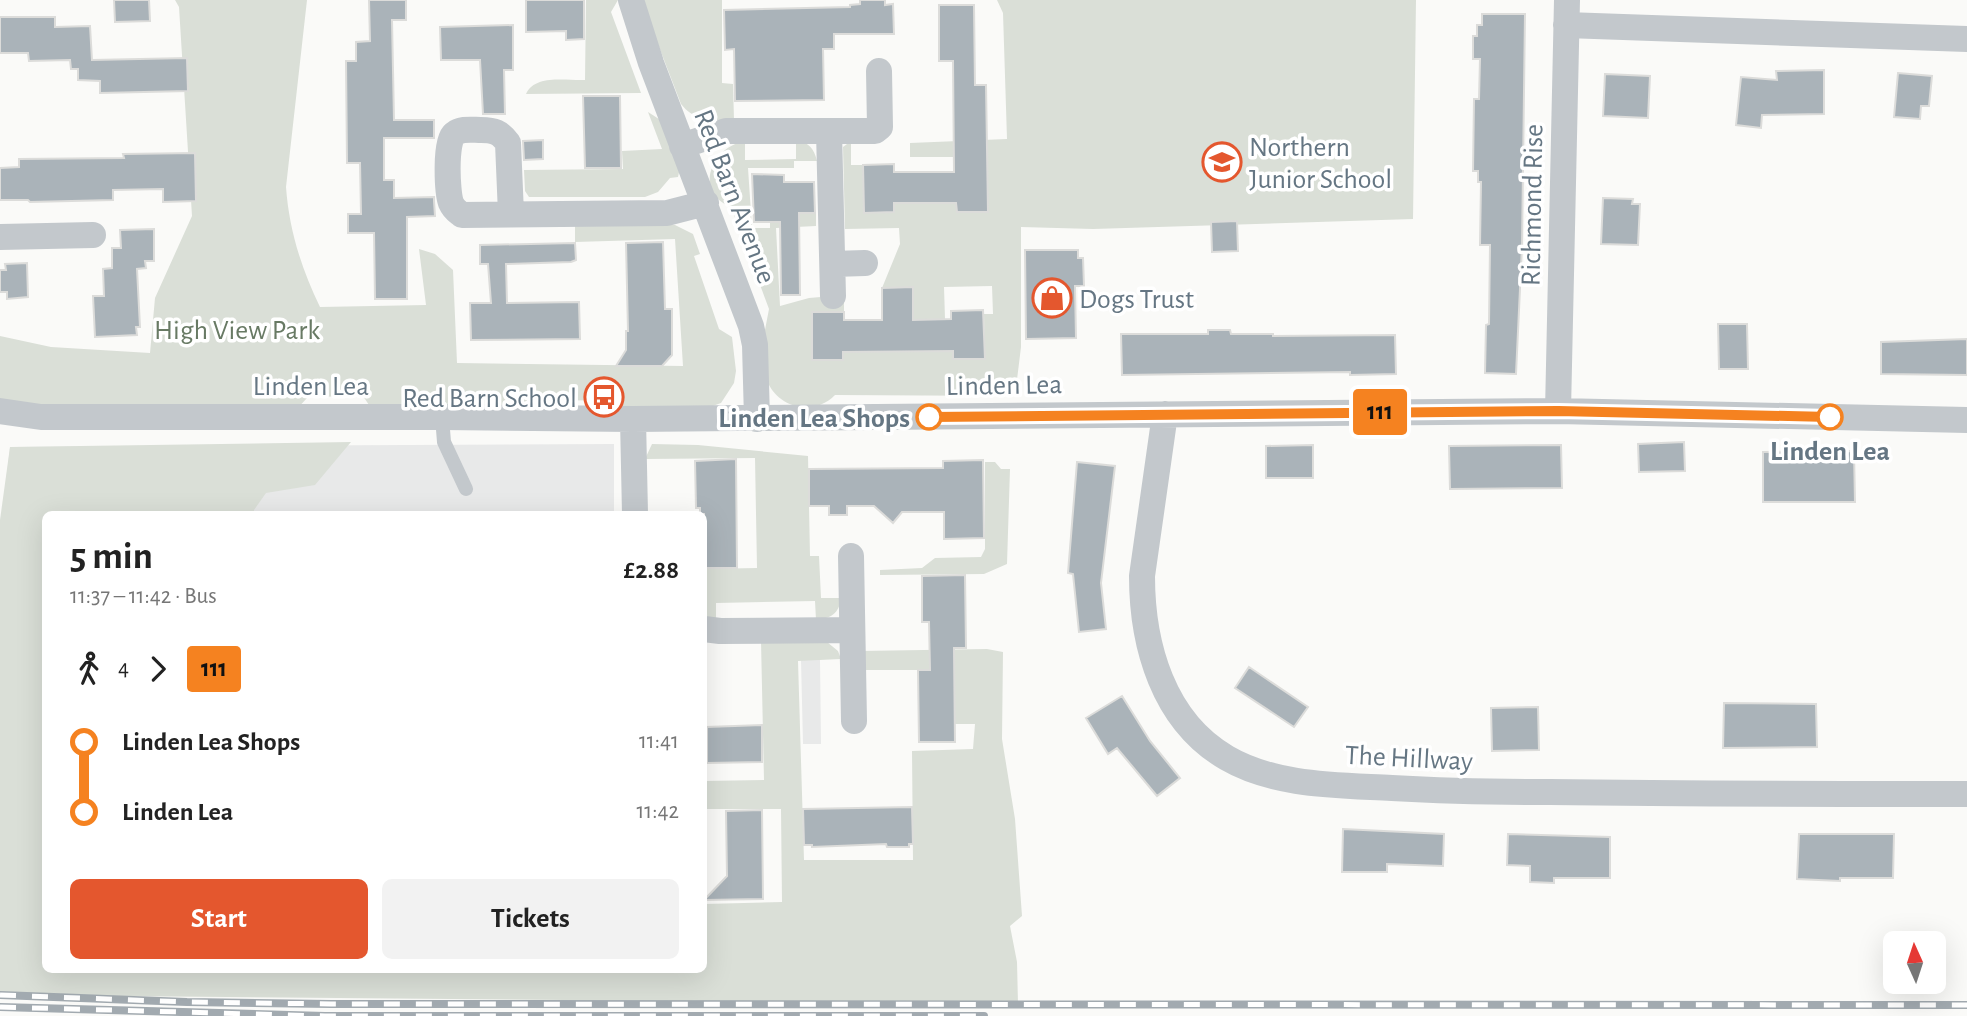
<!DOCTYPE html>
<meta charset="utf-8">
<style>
body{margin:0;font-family:"Alegreya Sans",sans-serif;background:#f2f2f2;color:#222;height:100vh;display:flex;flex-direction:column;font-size:26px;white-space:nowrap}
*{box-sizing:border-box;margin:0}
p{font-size:23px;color:#767676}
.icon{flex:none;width:38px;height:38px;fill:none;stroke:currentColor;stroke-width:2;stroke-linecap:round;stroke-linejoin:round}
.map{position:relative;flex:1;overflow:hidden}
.sheet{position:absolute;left:42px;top:511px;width:665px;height:462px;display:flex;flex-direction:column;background:#fff;border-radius:10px;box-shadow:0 7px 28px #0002}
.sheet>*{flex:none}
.badge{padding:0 14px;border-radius:5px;font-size:24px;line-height:46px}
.needle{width:46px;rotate:357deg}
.tools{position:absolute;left:1883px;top:931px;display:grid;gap:14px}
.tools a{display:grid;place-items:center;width:63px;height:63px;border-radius:10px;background:#fff;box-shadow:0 7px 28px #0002;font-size:35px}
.map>.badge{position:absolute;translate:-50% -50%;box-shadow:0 0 0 4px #fff}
.legs{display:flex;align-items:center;gap:10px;height:77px;padding:0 28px;font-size:23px}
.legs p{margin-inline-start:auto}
.overview{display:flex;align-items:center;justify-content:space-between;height:119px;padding:0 28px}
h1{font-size:38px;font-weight:600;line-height:52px}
.action{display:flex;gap:14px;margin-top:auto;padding:14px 28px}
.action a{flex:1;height:80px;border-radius:10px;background:#e4572e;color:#fff;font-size:28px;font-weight:600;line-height:80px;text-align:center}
.action a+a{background:#f2f2f2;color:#222}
ul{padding:0 28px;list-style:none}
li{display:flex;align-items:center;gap:24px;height:70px;font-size:26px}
li i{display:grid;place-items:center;width:10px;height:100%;margin:0 9px;background:currentColor}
li i::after{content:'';width:18px;height:18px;margin:-9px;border:5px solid;border-radius:50%;background:#fff}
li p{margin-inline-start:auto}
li:first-child i{background:linear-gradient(#0000 50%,currentColor 0)}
li:last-child i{background:linear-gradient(currentColor 50%,#0000 0)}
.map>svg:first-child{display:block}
</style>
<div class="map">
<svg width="1967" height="1016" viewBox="0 0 1967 1016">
<rect width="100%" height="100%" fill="#fafaf8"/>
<path fill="#e8e9e9" d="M614,444V514H46V970L614,971L0,975V535L10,447Z
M801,660H820L821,744H803Z"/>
<path fill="#dadfd7" d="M175,0H307L286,187C289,229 301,268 320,307L426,305L419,249L435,254L453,270L457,363L683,366L675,239L575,242V226L660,224L675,225L693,234L700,254L694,256L719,329L732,337L736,371L734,383L721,403L707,408L629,410L613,400L529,401L511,411H373L363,396L308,397L294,412L0,405V336L51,347L150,353L155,298L192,216L179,7Z
M586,0H618L611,12L641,93L526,94C535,74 567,81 585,80Z
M641,0H722V83L733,84L734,120C713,120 695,122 681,104Z
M997,0H1416L1413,219L1093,229L1021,227V347L1015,396L835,395C815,416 780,409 768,383L764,335L769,309L731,207C693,192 711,147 745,141V160L796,159V140C809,143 814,148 817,161H794V168H748L752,228H770V222H792L793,213H816V226L776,228L780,306L809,298L844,295V311L812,312L813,360H843V352H847L953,351V359H985L984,314H993L992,286L944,287L945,319L913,320V288H882L900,244L899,228L845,229L843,147L851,141V165H863L864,213L894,203H956L957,212L988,211L987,157H910V143L1007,139L1003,13Z
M648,112L662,121L680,168L678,177L670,178L658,192L645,197H529L525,191L524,170L623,169L622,151L662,149Z
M351,442L315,485L266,493L254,510V514H46V970H567V971L704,970V904L782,902L781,809H704V781L764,780L761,641L827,642L838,651L841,659L798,661L804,860H913L912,751L973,749L975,724H955L954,670H860V651L987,649L1003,652L1002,739L1015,819L1022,916L1010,926L1017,962L1018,1004L0,995V520L10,447Z
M652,444L698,445L808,456L810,556H819L821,598H841C839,614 831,618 816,620L815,601L716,603V622L704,620V569L757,568L755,458L645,459Z
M985,462H995L1001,469H1010L1007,564L984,574L880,575V570L922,568L935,558L981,557L985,549Z"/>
<path fill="#aab3b9" stroke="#dcdcda" stroke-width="2" d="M114,0H149L150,21L115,22Z
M369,0H406V20H392L394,120H434V138H384V180H394V198L434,197V201L435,216L407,217V299H375L374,233H348V214H361L360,163H347L346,61H356V42L370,41Z
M526,0H584V39L566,40V31L526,32Z
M860,0H885V5L893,4L894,34H834V49H823L824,100L735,101L734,49L725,50L724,10L850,7V5L860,4Z
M939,5H974L975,85H986L988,212H957L956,203H894V212L864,213L863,165L894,164V172H954L953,61H939Z
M1482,14H1525L1522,246L1516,374L1485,373L1486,325L1489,324L1490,245H1480L1481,182H1478V171H1473L1474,99H1479L1480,59H1473V36H1477V25H1482Z
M0,17H55V27L90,26L92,60L187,58L188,91L100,93V81L78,80V69H71L70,60L29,61L28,53H0Z
M513,25V70H504L505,114H483L480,60H441L440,27Z
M1824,70V114L1762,115L1761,128L1736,125L1741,77L1777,80L1776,71Z
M1898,73L1932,76L1929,106H1921L1920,119L1894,117Z
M1605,74L1650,76L1648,118L1603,116Z
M583,96H620L621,168H585Z
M543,140V159L524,160L523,141Z
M195,153L196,201L163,202V189L113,190V200L30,202L28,200H0V168L19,167V159L124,158L123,154Z
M752,174L784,175V182H814L815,213H799L800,295H781L780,222H754Z
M1603,198L1633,199L1632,204H1640L1638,245L1601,244Z
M1237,221L1238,251L1212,252L1211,222Z
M154,229V261H145L146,268L137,269L140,327H136L137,335L95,337L93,296H104L103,269L112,268V248H121L120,230Z
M663,242L665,309H672V355L662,366H616L626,350V331H628L626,243Z
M575,243L576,260L571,262L506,264L507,303L579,302L580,339L471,340L470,303H491L488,264H480V245Z
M1025,250H1078V258H1083L1084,286H1075L1076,338L1026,339Z
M27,263L28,297L7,299V292H0V270H6L5,264Z
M913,287V320L951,319V311L983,310L985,359H953V351L843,352V360H812V312H844V320H882V288Z
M1718,324H1747L1748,369H1719Z
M1208,330H1230L1231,334H1273V336L1395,335L1396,374L1350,375V372L1122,375L1121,334H1208Z
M1967,339V375L1881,374V342Z
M1684,442L1685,471L1639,472L1638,444Z
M1313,445V478H1266V446Z
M1561,445L1562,488L1450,489L1449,446Z
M1854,451L1855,502H1763V452Z
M736,459L737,568H704V514H700V508H696L695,461Z
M983,460L984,538L944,539V512H902L893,523L874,506H847V515H829V506H809V469L943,468V461Z
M1077,462L1115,466L1101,583L1106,629L1079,632L1073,574L1068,573Z
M965,575L966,648H954L955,742H919L918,670H930L929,622H922V576Z
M1249,667L1308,707L1294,727L1235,688Z
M1122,696L1150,741L1180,778L1157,796L1117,748L1108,754L1086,718Z
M1724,703L1816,704L1817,747L1723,748Z
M1538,707L1539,750L1492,751L1491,708Z
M762,725V762L707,763V727Z
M912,807L913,844H909V847H887L886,844L812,847V845H804L803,809Z
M762,810L763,899L704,900L727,876L726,811Z
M1343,829L1444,834L1443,866L1387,864V872H1342Z
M1508,834L1610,837V878H1554V883L1530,882V866L1507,865Z
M1799,834H1894L1893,878H1840V881L1797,879Z"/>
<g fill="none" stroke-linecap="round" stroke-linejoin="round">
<path stroke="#c3c8cc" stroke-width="14" d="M442,417L444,442L466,489"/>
<path stroke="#c3c8cc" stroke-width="26" d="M631,0L651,63L751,326L755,345L757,419
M1566,25L1967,39
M829,131L833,296
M682,146L726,131H875L880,127L879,71
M511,214L508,143C500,132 494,130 481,130C472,130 461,128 454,134C445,141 447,192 451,203C454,210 457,211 462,215L667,213L706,203
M0,237L93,235
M833,264L865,263
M0,411L41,417H442L633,419L1558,411L1967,420
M1558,411L1567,0
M1165,414L1142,576C1142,645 1163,721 1227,758C1275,786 1338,785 1392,788C1444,791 1497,792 1550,792C1689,794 1828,794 1967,794
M633,419L635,514
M851,556L854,721
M704,629L720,631L852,630"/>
<g stroke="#a2aab0" stroke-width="8">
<path id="rail" d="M0,995L187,1002L331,1004L1967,1005
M0,1007L325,1016H984"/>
</g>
<use href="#rail" stroke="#fff" stroke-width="5" stroke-dasharray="16" stroke-linecap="butt"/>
</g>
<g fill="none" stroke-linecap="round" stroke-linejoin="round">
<g stroke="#fff" stroke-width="16">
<path id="line-1" d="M929,417L1558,411L1830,417"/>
</g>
<use href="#line-1" stroke="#f58220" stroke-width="10"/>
</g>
<defs>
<g id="school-ring" transform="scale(2.0125)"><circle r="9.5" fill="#fff" stroke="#e4572e" stroke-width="1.5"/><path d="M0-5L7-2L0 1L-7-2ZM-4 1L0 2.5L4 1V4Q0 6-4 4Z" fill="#e4572e"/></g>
<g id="shop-ring" transform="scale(2.0125)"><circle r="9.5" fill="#fff" stroke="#e4572e" stroke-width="1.5"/><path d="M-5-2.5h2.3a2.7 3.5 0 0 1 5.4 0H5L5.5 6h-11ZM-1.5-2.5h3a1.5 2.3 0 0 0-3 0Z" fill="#e4572e"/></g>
<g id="bus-ring" transform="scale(2.0125)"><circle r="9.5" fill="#fff" stroke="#e4572e" stroke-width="1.5"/><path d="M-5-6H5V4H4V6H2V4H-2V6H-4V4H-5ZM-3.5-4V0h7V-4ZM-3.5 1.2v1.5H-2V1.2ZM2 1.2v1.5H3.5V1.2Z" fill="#e4572e"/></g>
</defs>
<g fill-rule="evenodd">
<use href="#school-ring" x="1222" y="162"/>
<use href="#shop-ring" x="1052" y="298"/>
<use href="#bus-ring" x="604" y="397"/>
</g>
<g fill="#fff" stroke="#f58220" stroke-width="3.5">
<circle cx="929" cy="417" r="12"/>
<circle cx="1830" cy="417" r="12"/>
</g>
<g text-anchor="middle" stroke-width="7" stroke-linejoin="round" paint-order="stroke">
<g font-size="28" fill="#657683" stroke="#fff" text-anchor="start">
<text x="1249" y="156">Northern<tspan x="1249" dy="32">Junior School</tspan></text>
<text x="1079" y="308">Dogs Trust</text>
<text x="577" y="407" text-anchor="end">Red Barn School</text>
</g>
<g font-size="28" fill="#657683" stroke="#fff">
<text transform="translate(736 196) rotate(69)" y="10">Red Barn Avenue</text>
<text transform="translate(1531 205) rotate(-89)" y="10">Richmond Rise</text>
<text transform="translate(1004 384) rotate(-1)" y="10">Linden Lea</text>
<text x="311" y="395">Linden Lea</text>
<text transform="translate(1409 757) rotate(3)" y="10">The Hillway</text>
</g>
<g font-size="28" fill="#687a64" stroke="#fff">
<text x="237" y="339">High View Park</text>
</g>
<g font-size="28" font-weight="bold" fill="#657683" stroke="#fff" text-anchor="end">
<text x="910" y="427">Linden Lea Shops</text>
<text x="1830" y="460" text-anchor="middle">Linden Lea</text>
</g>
</g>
</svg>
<div class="tools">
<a><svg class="needle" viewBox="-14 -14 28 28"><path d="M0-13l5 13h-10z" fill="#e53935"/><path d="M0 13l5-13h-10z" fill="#767676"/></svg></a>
</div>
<b class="badge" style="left:1380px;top:412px;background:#f58220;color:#111">111</b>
<section class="sheet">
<div class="overview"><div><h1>5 min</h1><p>11:37 – 11:42 · Bus</p></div><b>£2.88</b></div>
<div class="legs"><svg class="icon" aria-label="walk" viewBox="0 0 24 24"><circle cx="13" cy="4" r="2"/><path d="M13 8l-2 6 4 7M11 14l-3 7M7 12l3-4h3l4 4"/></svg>4<svg class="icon" aria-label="forward" viewBox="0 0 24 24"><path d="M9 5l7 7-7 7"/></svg><b class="badge" style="background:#f58220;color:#111">111</b></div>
<ul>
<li><i style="color:#f58220"></i><b>Linden Lea Shops</b><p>11:41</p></li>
<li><i style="color:#f58220"></i><b>Linden Lea</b><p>11:42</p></li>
</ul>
<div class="action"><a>Start</a><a>Tickets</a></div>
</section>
</div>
